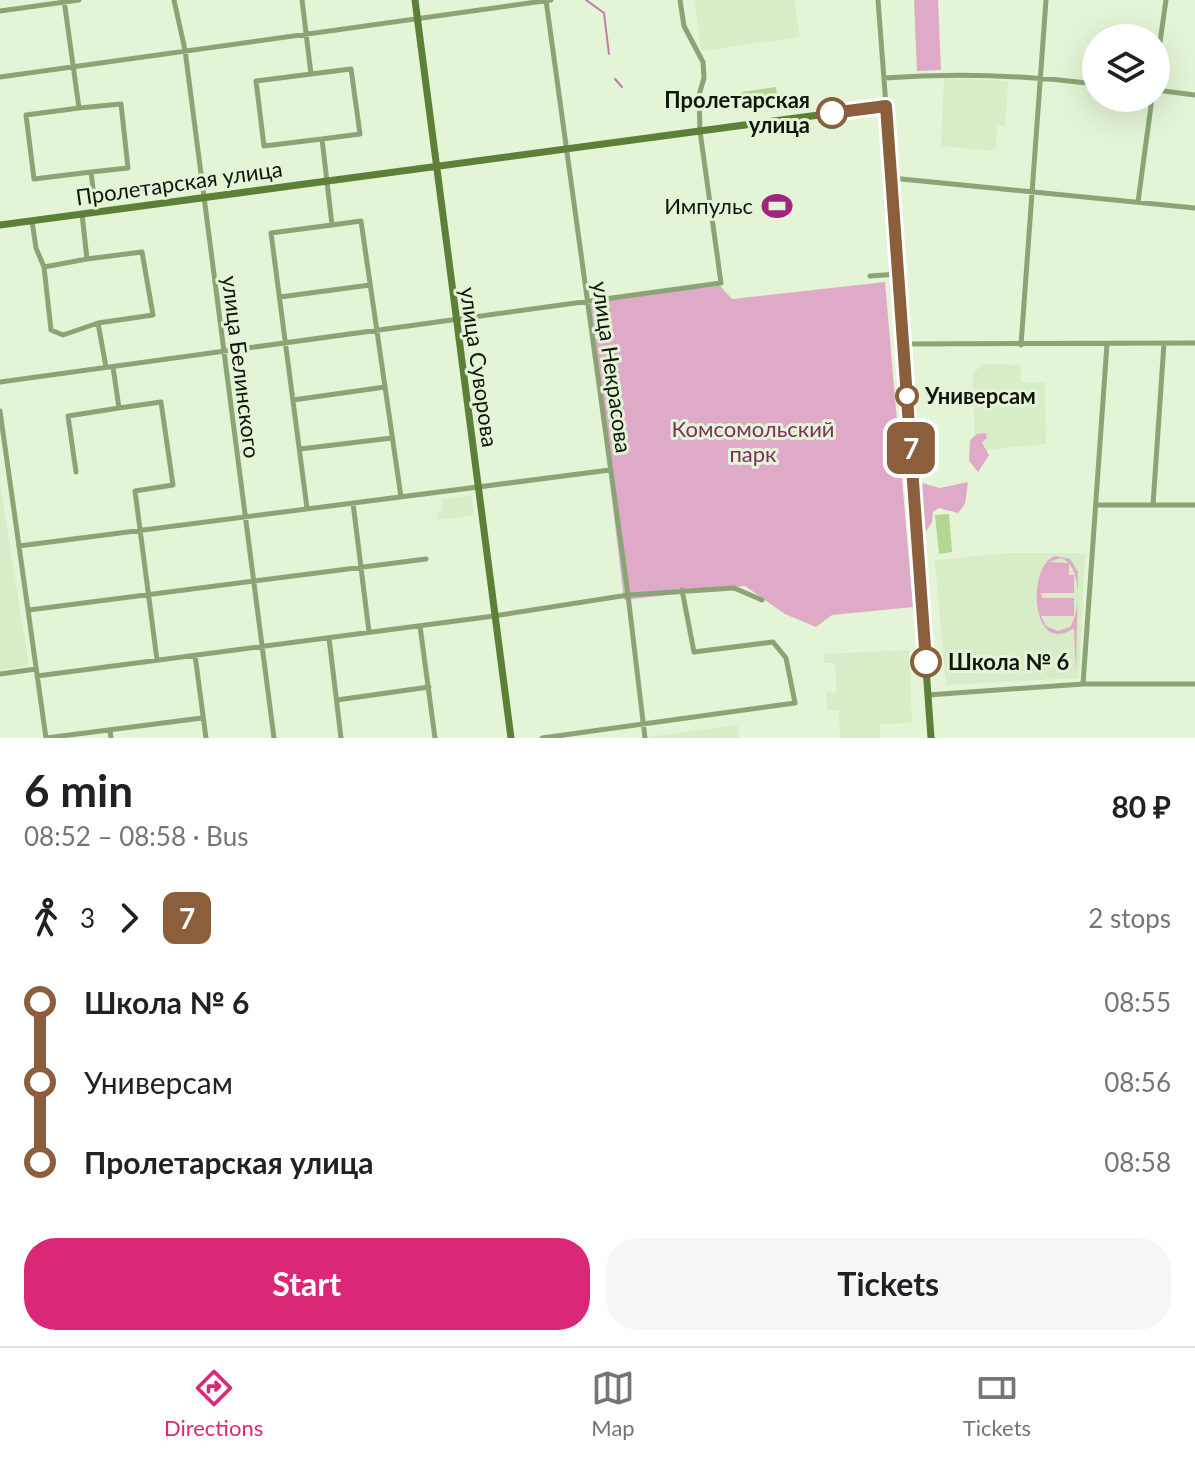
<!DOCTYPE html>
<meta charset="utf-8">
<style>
body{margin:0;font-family:Lato,sans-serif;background:#f6f6f6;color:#202124;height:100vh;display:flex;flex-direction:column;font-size:30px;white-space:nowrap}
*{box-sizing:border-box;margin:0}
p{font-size:26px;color:#757577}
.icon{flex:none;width:44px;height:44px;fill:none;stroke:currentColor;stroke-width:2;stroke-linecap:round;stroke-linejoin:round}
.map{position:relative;height:738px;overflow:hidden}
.details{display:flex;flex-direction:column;background:#fff;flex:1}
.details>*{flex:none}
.badge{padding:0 16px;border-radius:12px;font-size:28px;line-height:52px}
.fabs{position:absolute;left:1082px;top:24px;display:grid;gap:16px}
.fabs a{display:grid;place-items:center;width:88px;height:88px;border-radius:50%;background:#fff;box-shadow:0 8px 32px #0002;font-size:40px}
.map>.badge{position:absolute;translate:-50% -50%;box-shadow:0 0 0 4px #fff}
.legs{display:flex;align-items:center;gap:12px;height:88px;padding:0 24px;font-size:26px}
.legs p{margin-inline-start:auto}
.summary{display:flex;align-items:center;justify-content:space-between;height:136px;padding:0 24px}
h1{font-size:44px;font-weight:700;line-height:60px}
.button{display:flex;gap:16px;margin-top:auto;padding:16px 24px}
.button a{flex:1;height:92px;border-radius:32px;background:#db2777;color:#fff;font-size:32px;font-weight:700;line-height:92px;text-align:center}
.button a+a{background:#f6f6f6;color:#202124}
ul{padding:0 24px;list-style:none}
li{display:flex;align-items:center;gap:28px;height:80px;font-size:30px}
li i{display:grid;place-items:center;width:12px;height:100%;margin:0 10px;background:currentColor}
li i::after{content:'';width:20px;height:20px;margin:-10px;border:6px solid;border-radius:50%;background:#fff}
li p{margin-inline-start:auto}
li:first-child i{background:linear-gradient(#0000 50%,currentColor 0)}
li:last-child i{background:linear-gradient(currentColor 50%,#0000 0)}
.menu{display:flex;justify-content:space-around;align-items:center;height:112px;border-top:2px solid #e0e0e0;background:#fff;font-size:22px;color:#757577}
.menu a{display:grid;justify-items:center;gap:4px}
.menu .selected{color:#db2777}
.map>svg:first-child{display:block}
</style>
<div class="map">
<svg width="1195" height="738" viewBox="0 0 1195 738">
<rect width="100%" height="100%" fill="#e4f4d6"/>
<path fill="#d8ecc7" d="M695,0H794L800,37L701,51Z
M944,78L1008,81L1005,126H998L995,151L941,146Z
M983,364L1021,365V382L1045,383L1046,444L975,451L973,373Z
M0,484L29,666L0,670Z
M471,495L474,515L438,520L437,513L443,511L441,500Z
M1010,553H1085L1079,678L946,685L935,560Z
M909,650L912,723L880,724V738H840L839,710H827L826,693L837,692L835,663H824V654Z
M737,725L739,738H649V737Z"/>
<path fill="#deaac8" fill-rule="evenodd" d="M914,0H938L941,70L917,71Z
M885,282L913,607L832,615L816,627L785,614L745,586L624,600L593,339L606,337L605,334L594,335L590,301L720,286L732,299Z
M986,433L987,437L982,443L989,455L978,472L969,461L970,440L977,434Z
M968,482L965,504L958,513L939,508L933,512L932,522L925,533L920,485L922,483L940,488Z
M1055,556L1070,559L1078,572L1076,672L1074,628C1031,658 1026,566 1055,556ZM1061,558C1082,565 1081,611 1070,627L1058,631L1046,626L1041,616H1074V598H1042L1041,593H1074V575H1069V563L1049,562Z"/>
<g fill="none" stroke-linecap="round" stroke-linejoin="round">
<path stroke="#c07ca5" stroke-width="2" d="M586,0L604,13L609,54
M615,79L622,87"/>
</g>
<path fill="#b3d692" d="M776,87L778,102L744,107L742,92Z
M949,514L952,552L939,554L935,515Z"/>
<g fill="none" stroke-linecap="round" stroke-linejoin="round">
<path stroke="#8ca475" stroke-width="5" d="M64,0L79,108L26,115L34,179L91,172L96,212
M174,0L185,50L274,738
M302,0L311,74L256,81L264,146L322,139L332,225L361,221L401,497
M546,0L628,595L645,738
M878,0L886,106
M0,11L79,0
M1156,70L1166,0
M311,74L351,69L360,134L322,139
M0,77L551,0
M884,78C955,73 1025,75 1096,84
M1156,90L1195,95
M79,108L121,104L128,168L91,172
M891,178L1195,208
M1138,202L1152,98
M82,214L87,259L142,252L153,315L98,323L106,367
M32,221L36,248L44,267
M87,259L44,267L51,330L63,335L98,323
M870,276L898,274
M280,297L370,285
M903,344L1195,343
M1021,345L1046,0
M113,367L119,408L161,402L173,485L135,491L157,660
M0,382L721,283L700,131L699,95L704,78L703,62L684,26L680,0
M293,400L385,387
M0,411L46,738L202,718
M300,449L392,438
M76,472L68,416L119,408
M353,503L369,632
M1096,505H1195
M1153,505L1164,343
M307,508L271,233L332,225
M19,546L610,470
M29,610L426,559
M420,626L435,738
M329,638L341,738
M195,655L206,738
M0,674L36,669
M37,676L494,616L628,595L734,588L762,600
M1083,684L1107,344
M928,695L1083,684H1195
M337,700L429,687
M110,730L111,738
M542,738L795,703L786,658L773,642L694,652L682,590"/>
<path stroke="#5d7f37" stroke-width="7" d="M415,0L511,738
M0,225L886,106L931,738"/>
</g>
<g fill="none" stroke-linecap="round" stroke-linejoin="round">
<g stroke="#fff" stroke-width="18">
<path id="line-1" d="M832,113L886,106L926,662"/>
</g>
<use href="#line-1" stroke="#8b5e3c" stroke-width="12"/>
</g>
<defs>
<g id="stadium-bare" transform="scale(2.4)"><path d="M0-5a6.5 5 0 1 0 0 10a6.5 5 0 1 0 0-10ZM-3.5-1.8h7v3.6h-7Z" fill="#a1267b" stroke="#e4f4d6" stroke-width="2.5" paint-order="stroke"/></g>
</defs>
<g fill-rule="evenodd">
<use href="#stadium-bare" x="777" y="206"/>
</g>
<g fill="#fff" stroke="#8b5e3c" stroke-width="4">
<circle cx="832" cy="113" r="14"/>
<circle cx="907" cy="396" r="10"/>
<circle cx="926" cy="662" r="14"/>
</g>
<g text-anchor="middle" stroke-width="6" stroke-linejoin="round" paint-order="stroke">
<g font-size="22" font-weight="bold" fill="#11160c" stroke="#e4f4d6" text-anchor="start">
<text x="810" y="108" text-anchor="end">Пролетарская<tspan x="810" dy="25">улица</tspan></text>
<text x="925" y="404">Универсам</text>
<text x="948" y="670">Школа № 6</text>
</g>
<g font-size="22" fill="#11160c" stroke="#e4f4d6">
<text transform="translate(179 183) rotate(-8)" y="8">Пролетарская улица</text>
<text transform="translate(241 367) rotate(83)" y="8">улица Белинского</text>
<text transform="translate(479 367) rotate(82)" y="8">улица Суворова</text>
<text transform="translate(612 367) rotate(82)" y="8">улица Некрасова</text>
</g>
<g font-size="22" fill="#11160c" stroke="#e4f4d6" text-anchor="end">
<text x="753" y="214">Импульс</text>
</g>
<g font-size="22" fill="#7f2e63" stroke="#e4f4d6">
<text x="753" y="437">Комсомольский<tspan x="753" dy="25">парк</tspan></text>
</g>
</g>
</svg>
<div class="fabs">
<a><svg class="icon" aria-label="layers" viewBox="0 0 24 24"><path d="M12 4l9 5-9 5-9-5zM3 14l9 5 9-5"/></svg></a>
</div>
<b class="badge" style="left:911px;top:448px;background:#8b5e3c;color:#fff">7</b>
</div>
<section class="details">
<div class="summary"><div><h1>6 min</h1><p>08:52 – 08:58 · Bus</p></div><b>80 ₽</b></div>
<div class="legs"><svg class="icon" aria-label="walk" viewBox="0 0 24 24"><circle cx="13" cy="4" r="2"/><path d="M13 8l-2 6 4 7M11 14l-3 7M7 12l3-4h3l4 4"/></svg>3<svg class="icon" aria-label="forward" viewBox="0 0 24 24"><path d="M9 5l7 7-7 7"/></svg><b class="badge" style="background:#8b5e3c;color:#fff">7</b><p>2 stops</p></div>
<ul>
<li><i style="color:#8b5e3c"></i><b>Школа № 6</b><p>08:55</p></li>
<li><i style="color:#8b5e3c"></i><span>Универсам</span><p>08:56</p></li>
<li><i style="color:#8b5e3c"></i><b>Пролетарская улица</b><p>08:58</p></li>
</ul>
<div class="button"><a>Start</a><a>Tickets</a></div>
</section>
<nav class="menu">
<a class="selected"><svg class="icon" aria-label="directions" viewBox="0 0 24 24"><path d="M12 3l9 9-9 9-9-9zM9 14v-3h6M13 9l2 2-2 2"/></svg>Directions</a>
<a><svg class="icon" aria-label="map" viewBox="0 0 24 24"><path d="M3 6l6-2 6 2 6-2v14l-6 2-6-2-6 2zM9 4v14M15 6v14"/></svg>Map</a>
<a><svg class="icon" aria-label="tickets" viewBox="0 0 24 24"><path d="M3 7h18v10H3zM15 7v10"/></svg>Tickets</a>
</nav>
